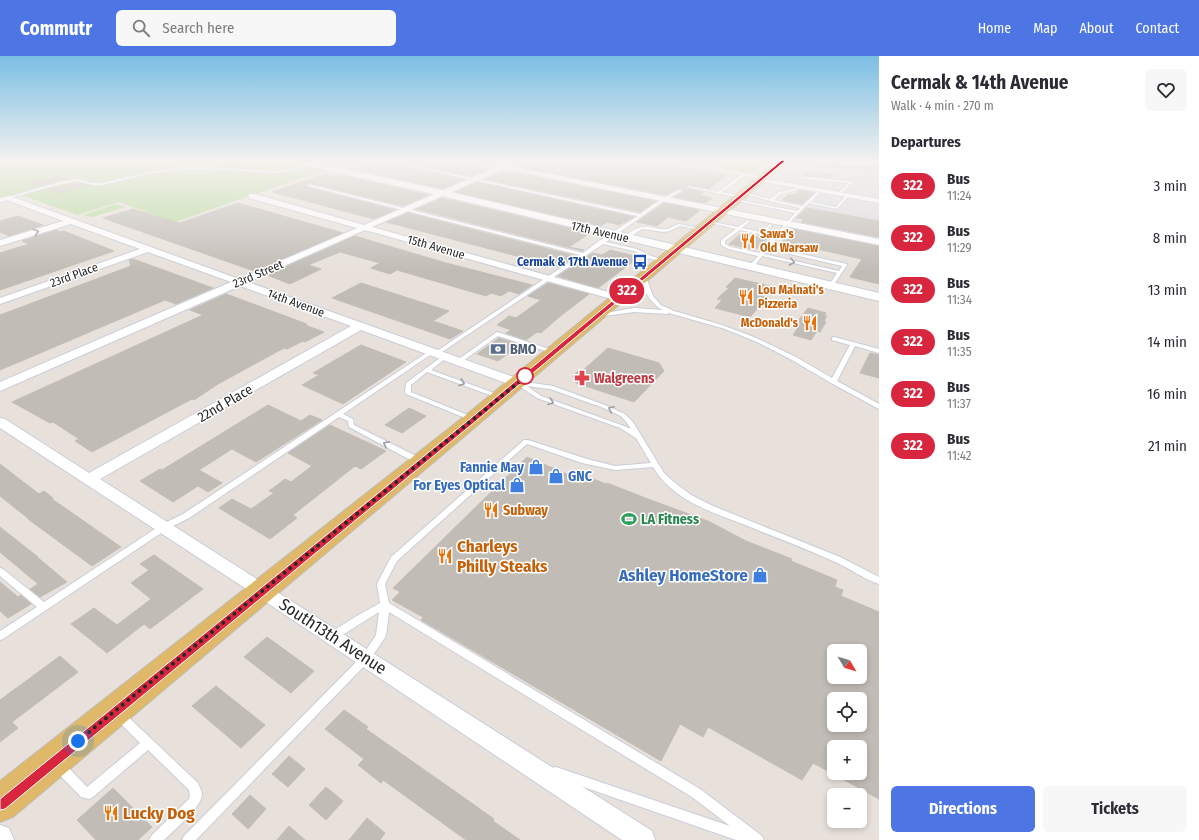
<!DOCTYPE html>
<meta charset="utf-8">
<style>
body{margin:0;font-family:"Fira Sans Condensed",sans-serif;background:#f7f7f7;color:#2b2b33;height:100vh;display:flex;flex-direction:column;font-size:15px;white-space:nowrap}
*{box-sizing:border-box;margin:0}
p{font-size:13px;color:#7c7c81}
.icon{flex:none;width:22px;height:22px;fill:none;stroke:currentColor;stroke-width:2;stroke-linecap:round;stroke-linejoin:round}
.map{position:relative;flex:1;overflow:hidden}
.panel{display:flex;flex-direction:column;background:#fff;width:320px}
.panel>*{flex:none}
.badge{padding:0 8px;border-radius:13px;font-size:14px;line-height:26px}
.needle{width:26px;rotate:128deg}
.fabs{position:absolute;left:827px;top:588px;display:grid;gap:8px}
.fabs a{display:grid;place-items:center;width:40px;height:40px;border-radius:6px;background:#fff;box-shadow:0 2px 6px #0003;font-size:20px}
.you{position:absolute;width:20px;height:20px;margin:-10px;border:3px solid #fff;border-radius:50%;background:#1a73e8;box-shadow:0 0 0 6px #1a73e833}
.map>.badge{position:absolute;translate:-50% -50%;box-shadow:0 0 0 2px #fff}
h2{padding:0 12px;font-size:15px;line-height:36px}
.round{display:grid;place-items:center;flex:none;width:42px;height:42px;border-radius:6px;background:#f7f7f7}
.head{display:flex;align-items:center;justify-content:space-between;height:68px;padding:0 12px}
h1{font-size:19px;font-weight:700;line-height:30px}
.button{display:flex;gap:8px;margin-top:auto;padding:8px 12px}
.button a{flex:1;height:46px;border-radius:6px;background:#4d76e4;color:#fff;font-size:16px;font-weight:700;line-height:46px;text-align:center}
.button a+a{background:#f7f7f7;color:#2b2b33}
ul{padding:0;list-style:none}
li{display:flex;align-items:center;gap:12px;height:52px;padding:0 12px}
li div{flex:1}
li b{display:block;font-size:15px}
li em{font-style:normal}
li .badge{min-width:44px;font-weight:700;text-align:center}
header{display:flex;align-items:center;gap:24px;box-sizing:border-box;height:56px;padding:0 20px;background:#4d76e4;color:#fff}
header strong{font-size:19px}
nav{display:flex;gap:22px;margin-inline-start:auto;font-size:14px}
.search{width:280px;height:36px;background:#f7f7f7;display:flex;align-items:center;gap:10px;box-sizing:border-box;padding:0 14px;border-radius:6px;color:#7c7c81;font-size:15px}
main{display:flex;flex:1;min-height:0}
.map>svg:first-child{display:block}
</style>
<header>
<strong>Commutr</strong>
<div class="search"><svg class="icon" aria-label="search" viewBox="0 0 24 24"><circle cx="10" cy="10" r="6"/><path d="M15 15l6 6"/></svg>Search here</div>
<nav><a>Home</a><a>Map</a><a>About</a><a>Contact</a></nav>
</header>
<main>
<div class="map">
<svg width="879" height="784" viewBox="0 0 879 784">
<rect width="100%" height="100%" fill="#e8e1db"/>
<path fill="#dcdbe1" d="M800,105H879V183L789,165L821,133L776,126Z"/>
<path fill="#b7d99d" d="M0,105H283L324,114L175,166L119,146L77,159L18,138L0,142Z
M696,105H768C764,108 760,113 755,115C744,120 708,108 696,105Z
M116,148L125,151L93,161L83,159Z"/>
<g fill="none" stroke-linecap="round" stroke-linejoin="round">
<path stroke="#79cddf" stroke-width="2.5" d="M766,105L879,113"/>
</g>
<path fill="#c1bcb6" stroke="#c3bdb5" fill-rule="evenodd" d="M374,105H385L464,124L443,133L355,113L374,107Z
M400,105H445L487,114L471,120Z
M623,105H641L727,119L709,133L689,129L686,131L687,132L704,136L699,139L712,142L705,147L674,141L683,135L679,133L665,139L521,111L533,106L570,112L582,106L611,112Z
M500,116L506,117L510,116L656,145L640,156L485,123Z
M802,116L832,118L829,122L804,120Z
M325,118L334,121L340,119L429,139L403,150L307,127L308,131L395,154L374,163L272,136Z
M61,119L71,123L40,130L30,127Z
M477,126L634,161L619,169L607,166L601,170L456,136Z
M78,127L88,129L60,137L48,133Z
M800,134L814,137L802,148L782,144L789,138L795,139Z
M442,142L590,177L569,191L584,194L583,195L416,153Z
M238,147L343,177L254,215L103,162L133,153L180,167Z
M664,147L696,153L699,155L686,165L668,161L657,170L637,166Z
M807,152L879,165V181L801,166L804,163L796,162Z
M408,157L576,200L559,211L386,166Z
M18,160L43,169L9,180L0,176V165Z
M794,173L879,190V228L850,221L862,203L817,193L815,196L780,188Z
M56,174L60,176L64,175L114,195L0,234V197L29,188L22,185Z
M741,177L767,183L755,194L729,188Z
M355,180L446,207L532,229L519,238L509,235L501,240L491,237L486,240L397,214L390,218L371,212L380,207L340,196L308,209L321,213L290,228L267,219Z
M610,194L639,201L598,232L558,220L593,197L602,199Z
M133,203L213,232L176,248L165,244L0,314V259L131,210L129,204Z
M735,222L770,230L762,240L768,241L750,261L715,252L722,244L717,243L729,232L726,231Z
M361,227L449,255L433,265L463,275L450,283L332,242Z
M548,227L589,238L558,262L541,277L537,276L526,284L506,277L511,274L497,269L509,260L516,262L541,244L528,240Z
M226,238L307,268L305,269L324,276L305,286L303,285L287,293L284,292L218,328L194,344L192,343L92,396L75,385L79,383L53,366L50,367L12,346L203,259L190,254Z
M808,252L826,257L824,260H827L824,265L826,266L820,276L817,275L811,284L793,279L799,270L795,269Z
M499,282L520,289L498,305L477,298Z
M361,289L406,306L343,348L302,329L319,319L313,317Z
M608,292L659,307L664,315L634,346L576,327L573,320L579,314L582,315Z
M870,297L879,299V322L860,317Z
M268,349L301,365L310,359L322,364L256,406L232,393L199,414L222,427L208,436L198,430L173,446L140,425L160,413L162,414Z
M409,352L426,360L402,377L385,369Z
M330,369L386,395L361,413L355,410L293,459L297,462L270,483L219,452L232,443L251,453L274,437L269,435L285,423L291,426L312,410L288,397Z
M527,401L567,418L571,414L606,428L607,427L648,443L708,465L746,485L792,503L791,505L837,524L835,531L843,534L841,540L879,556V743L813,707L802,724L708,671L703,681L680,668L661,705L421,564L423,561L392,544L400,536L393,532ZM834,595H860V621H834ZM834,643H860V669H834ZM834,691H860V717H834Z
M0,408L39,438L44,435L53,442L52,443L121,491L92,510L28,463H29L0,440Z
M0,471L38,501H37L67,526L40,541L30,533L38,528L0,496Z
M154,499L203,533L150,573L144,568L107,597L71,568L94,552L117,569L151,543L131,527L149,514L140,508Z
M0,526L18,541L21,539L31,548L8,562L0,555Z
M267,581L314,615L291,637L244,601Z
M60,600L78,616L12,666L18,672L0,686V644Z
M216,630L265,669L241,692L192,650Z
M344,654L368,671L366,673L456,736L494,763L493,765L520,784H466L383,724L381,727L358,709L364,703L325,673Z
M289,700L305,713L288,731L272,718Z
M326,731L343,745L326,764L309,749Z
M113,732L152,771L138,784H96L77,764Z
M250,739L266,753L248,773L232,758Z
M367,762L385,777L380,784H349Z
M289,770L305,784H277Z"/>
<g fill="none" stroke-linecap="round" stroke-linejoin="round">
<g stroke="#c9cdd8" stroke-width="2">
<path id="service" d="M386,105H393L640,158L663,142L679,134L682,135L665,144L606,186L637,193L651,200L665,204V206L647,202L634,195L603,188L436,300L433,298L434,297L580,199L308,130V128L583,197L599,185L638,160Z
M310,107L311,109L292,115L276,117L207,113H181L149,118L102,129H92L78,125L60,128L7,143L5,142L60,126L78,123L92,127H102L149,116L181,111H207L276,115L292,113Z
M717,113L762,121L764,122L762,123L745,120L722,136L741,140V142H740L687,131L689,130L718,136L741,119L718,115Z
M805,121L851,125L853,126L839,139L837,138L848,127L804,123Z
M798,130L800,131L795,135L781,138L774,144L802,150L819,134L821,135L820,136L811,146L836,151L846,139L849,140L837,153L809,147L788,168L770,191L847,208V209L833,230L829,229L837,217L762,200L753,212H749V210L758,200L728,193L721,189V184L736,173L707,166L709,165L738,171L748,164H749V166L742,172L761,176L770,168L772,169L765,176L775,179L795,157L733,144L735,143L797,155L800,152L770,145L742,137L744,136L770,143L779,136L793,133ZM740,174L773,181L766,190H764L760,197L731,191L725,188V185ZM768,193L842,210L839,215L764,198Z
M679,168L703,173L701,174L680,170L670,175L664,176L642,173L627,183L623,182C631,175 640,169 651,171C657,172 662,174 667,173C671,172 675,169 679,168Z
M642,220L646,221L653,240L661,249L674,255L722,269L754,281L796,301L832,322L850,289L832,284V282L834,281L879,293V297L855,290L837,325L879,348V353L831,327L792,304L757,286L725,273L669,257L667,258L634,256L597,261V259L599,258L634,252L663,254C651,248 642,234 642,220Z
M497,276L556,295L557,296L556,297H552L498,280L460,307H456V305Z
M431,294L434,296L433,297L343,358L353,363L354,369L422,403L423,405L422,407H416L349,371L348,365L339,361L189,462L167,473L3,583L0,584V575L37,551L0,520V512L3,513L44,546L161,469L183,458Z
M444,299L446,300V302L431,314L502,340L503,341L502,342H498L427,316L411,329V336L475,362L476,363L475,364L473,365L406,338L405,337L406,327Z
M518,325L553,330L605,349L625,358L633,366L664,417L674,426L691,439L713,450L840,501L879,521V528C863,523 848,511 833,505C805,492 776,482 748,470C714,457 673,445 653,411L615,414L582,407L527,388L397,505L385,528L389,547L700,733L762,780L764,784H736L552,720L550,716L552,712L556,711L730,770L692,741L389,556L386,580L369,605L196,784H182L184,780L363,599L376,579L379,556L336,583L333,584L330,583L328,580L330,577L355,561L380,547L377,528L391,501L524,384H528L587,403L615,410L651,407L636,382L620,372L537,342L516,328L515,327ZM527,330L550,333L601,351L621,360L627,367L631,373L624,370L541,340Z
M120,655L124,657L198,727C199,730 202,735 202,739C201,752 173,775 164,784H149L151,780L189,743L190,739L189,734L148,694L93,741L89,743L81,741L55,714L53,710L55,706L59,705L63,706L87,731L140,687L116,663L115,660L116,657Z"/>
</g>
<g stroke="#c9cdd8" stroke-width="2">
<path id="minor" d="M472,105C482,105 491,107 501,108C505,108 512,105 519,105L510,110L879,183V189L504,113L372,171L623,240L624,242L623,244H615L365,174L248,226L522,324L524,327L522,330H514L361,274L100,423L652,775L655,784H622L257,540L0,372V362L5,363L89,417L351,270L240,230L0,335V326L231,226L148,196L0,248V242L140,193L71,168L0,190V184L63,165L7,144L0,146V142L10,140L239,223L357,172L249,142V138H255L364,169L496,111Z
M686,105C696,105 713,103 722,109L719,111L689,107Z
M760,122L879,143V147L758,125L756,124Z
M0,769L9,772L14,784H0Z"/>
</g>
<g stroke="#c9cdd8" stroke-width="2">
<path id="tertiary" d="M294,105H310L442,134L879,237V245L442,140L298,108Z"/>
</g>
<g stroke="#bebebe" stroke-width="2">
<path id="primary" d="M777,105H788L480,367L13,761L0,766V725L466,359Z"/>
</g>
<path stroke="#bebebe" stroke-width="1.5" stroke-dasharray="1.5 1" stroke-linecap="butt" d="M118,105L149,108"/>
<use href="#service" fill="#fff" fill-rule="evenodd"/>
<use href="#minor" fill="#fff" fill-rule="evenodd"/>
<use href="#tertiary" fill="#fff" fill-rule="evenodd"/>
<use href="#primary" fill="#dfb969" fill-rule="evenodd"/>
</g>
<defs><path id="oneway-chevron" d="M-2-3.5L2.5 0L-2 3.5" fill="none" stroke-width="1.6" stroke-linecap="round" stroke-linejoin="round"/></defs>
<g stroke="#9e9e9e">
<use href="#oneway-chevron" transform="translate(36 176) rotate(-17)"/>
<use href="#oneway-chevron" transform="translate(792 206) rotate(12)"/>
<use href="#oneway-chevron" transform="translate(462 327) rotate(20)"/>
<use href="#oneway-chevron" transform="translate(551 346) rotate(20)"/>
<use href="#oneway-chevron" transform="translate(611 353) rotate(-155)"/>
<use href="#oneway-chevron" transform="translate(386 388) rotate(-152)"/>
</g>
<linearGradient id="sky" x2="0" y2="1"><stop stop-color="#7bbee4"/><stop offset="0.49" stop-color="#f5f2ef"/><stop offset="1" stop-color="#f5f2ef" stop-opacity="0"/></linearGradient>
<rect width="879" height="215" fill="url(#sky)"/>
<path fill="#d7263d" stroke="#fff" d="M782,104L785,105L476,365L5,753L0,754V743L471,362Z"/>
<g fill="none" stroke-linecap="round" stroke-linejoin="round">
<path stroke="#282828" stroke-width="4" stroke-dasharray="0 7.2" d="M78,685L530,317L525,320"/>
</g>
<defs>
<g id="restaurant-bare" transform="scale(1.2)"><path d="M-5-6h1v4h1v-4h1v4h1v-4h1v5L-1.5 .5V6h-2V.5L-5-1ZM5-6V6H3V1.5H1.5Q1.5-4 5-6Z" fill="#e8710a" stroke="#fff" stroke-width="2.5" paint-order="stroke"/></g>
<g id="bus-bare" transform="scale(1.2)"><path d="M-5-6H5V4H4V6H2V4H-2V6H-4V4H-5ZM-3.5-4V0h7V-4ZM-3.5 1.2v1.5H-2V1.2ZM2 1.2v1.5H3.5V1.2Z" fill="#1a4fb4" stroke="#fff" stroke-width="2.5" paint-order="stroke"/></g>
<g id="bank-bare" transform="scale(1.2)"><path d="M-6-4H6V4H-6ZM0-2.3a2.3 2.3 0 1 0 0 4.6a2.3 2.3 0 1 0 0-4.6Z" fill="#5c6f8a" stroke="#fff" stroke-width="2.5" paint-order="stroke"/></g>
<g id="pharmacy-bare" transform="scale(1.2)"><path d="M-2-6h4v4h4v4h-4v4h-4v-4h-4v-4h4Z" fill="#e0444e" stroke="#fff" stroke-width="2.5" paint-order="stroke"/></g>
<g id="shop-bare" transform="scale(1.2)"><path d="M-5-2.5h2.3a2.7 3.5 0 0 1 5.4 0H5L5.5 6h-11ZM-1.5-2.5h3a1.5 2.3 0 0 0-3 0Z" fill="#3f7fe0" stroke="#fff" stroke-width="2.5" paint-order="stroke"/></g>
<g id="stadium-bare" transform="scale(1.2)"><path d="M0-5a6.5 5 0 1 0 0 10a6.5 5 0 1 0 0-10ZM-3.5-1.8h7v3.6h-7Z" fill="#2e9e5b" stroke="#fff" stroke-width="2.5" paint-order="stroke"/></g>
</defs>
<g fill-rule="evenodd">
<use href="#restaurant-bare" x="748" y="185"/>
<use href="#bus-bare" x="640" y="206"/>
<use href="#restaurant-bare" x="746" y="241"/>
<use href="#restaurant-bare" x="810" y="267"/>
<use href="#bank-bare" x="498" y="293"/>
<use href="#pharmacy-bare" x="582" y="322"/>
<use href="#shop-bare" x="536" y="411"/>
<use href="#shop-bare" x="556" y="420"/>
<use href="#shop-bare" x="517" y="429"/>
<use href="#restaurant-bare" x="491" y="454"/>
<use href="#stadium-bare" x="629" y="463"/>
<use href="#restaurant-bare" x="445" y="500"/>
<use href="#shop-bare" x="760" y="519"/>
<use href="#restaurant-bare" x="111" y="757"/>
</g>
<circle fill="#fff" stroke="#d7263d" stroke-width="2" cx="525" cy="320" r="8"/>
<g text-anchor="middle" stroke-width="3" stroke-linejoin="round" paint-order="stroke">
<g font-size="12" fill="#282828" stroke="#fff">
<text transform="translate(600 176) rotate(13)" y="4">17th Avenue</text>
<text transform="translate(436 191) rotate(16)" y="4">15th Avenue</text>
<text transform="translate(258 218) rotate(-23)" y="4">23rd Street</text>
<text transform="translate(74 219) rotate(-20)" y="4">23rd Place</text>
<text transform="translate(296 247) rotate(20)" y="4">14th Avenue</text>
</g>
<g font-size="12" font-weight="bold" fill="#c56008" stroke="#fff" text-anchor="start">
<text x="760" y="182">Sawa's<tspan x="760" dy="14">Old Warsaw</tspan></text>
<text x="758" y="238">Lou Malnati's<tspan x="758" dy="14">Pizzeria</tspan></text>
<text x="798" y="271" text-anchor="end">McDonald's</text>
</g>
<g font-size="12" font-weight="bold" fill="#164399" stroke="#fff" text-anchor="end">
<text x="628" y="210">Cermak &amp; 17th Avenue</text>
</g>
<g font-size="14" font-weight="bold" fill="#4e5e75" stroke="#fff" text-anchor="start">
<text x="510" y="298">BMO</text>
</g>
<g font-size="14" font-weight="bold" fill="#be3a42" stroke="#fff" text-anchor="start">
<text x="594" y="327">Walgreens</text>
</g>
<g font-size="14" fill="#282828" stroke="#fff">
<text transform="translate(225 347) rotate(-30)" y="5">22nd Place</text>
</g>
<g font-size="14" font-weight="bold" fill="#366cbe" stroke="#fff" text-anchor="end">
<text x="524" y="416">Fannie May</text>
<text x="568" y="425" text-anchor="start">GNC</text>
<text x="505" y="434">For Eyes Optical</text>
</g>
<g font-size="14" font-weight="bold" fill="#c56008" stroke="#fff" text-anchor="start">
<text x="503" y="459">Subway</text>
</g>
<g font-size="14" font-weight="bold" fill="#27864d" stroke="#fff" text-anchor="start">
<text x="641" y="468">LA Fitness</text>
</g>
<g font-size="17" font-weight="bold" fill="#c56008" stroke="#fff" text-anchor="start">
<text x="457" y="496">Charleys<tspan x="457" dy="20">Philly Steaks</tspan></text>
<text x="123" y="763">Lucky Dog</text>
</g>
<g font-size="17" font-weight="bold" fill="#366cbe" stroke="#fff" text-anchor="end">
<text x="748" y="525">Ashley HomeStore</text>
</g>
<g font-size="17" fill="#282828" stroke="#fff">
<text transform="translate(333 580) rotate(33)" y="6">South13th Avenue</text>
</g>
</g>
</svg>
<div class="fabs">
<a><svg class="needle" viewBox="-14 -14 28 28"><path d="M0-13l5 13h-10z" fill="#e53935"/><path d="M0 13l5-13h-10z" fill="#7c7c81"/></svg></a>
<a><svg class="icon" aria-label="locate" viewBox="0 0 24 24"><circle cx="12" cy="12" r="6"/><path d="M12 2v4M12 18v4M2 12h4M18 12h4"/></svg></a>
<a>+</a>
<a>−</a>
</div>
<div class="you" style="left:78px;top:685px"></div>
<b class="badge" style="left:627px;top:235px;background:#d7263d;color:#fff">322</b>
</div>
<section class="panel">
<div class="head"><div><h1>Cermak &amp; 14th Avenue</h1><p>Walk · 4 min · 270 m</p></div><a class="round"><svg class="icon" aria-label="heart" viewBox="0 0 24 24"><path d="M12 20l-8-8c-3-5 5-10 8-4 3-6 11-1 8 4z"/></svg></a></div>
<h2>Departures</h2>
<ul>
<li><span class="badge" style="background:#d7263d;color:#fff">322</span><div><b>Bus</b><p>11:24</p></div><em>3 min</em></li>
<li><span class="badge" style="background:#d7263d;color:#fff">322</span><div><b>Bus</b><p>11:29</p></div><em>8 min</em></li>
<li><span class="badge" style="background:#d7263d;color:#fff">322</span><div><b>Bus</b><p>11:34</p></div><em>13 min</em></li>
<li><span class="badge" style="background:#d7263d;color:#fff">322</span><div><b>Bus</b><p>11:35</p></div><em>14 min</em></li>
<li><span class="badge" style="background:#d7263d;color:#fff">322</span><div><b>Bus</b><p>11:37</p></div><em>16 min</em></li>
<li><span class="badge" style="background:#d7263d;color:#fff">322</span><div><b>Bus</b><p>11:42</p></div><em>21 min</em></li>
</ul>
<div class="button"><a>Directions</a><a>Tickets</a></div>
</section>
</main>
